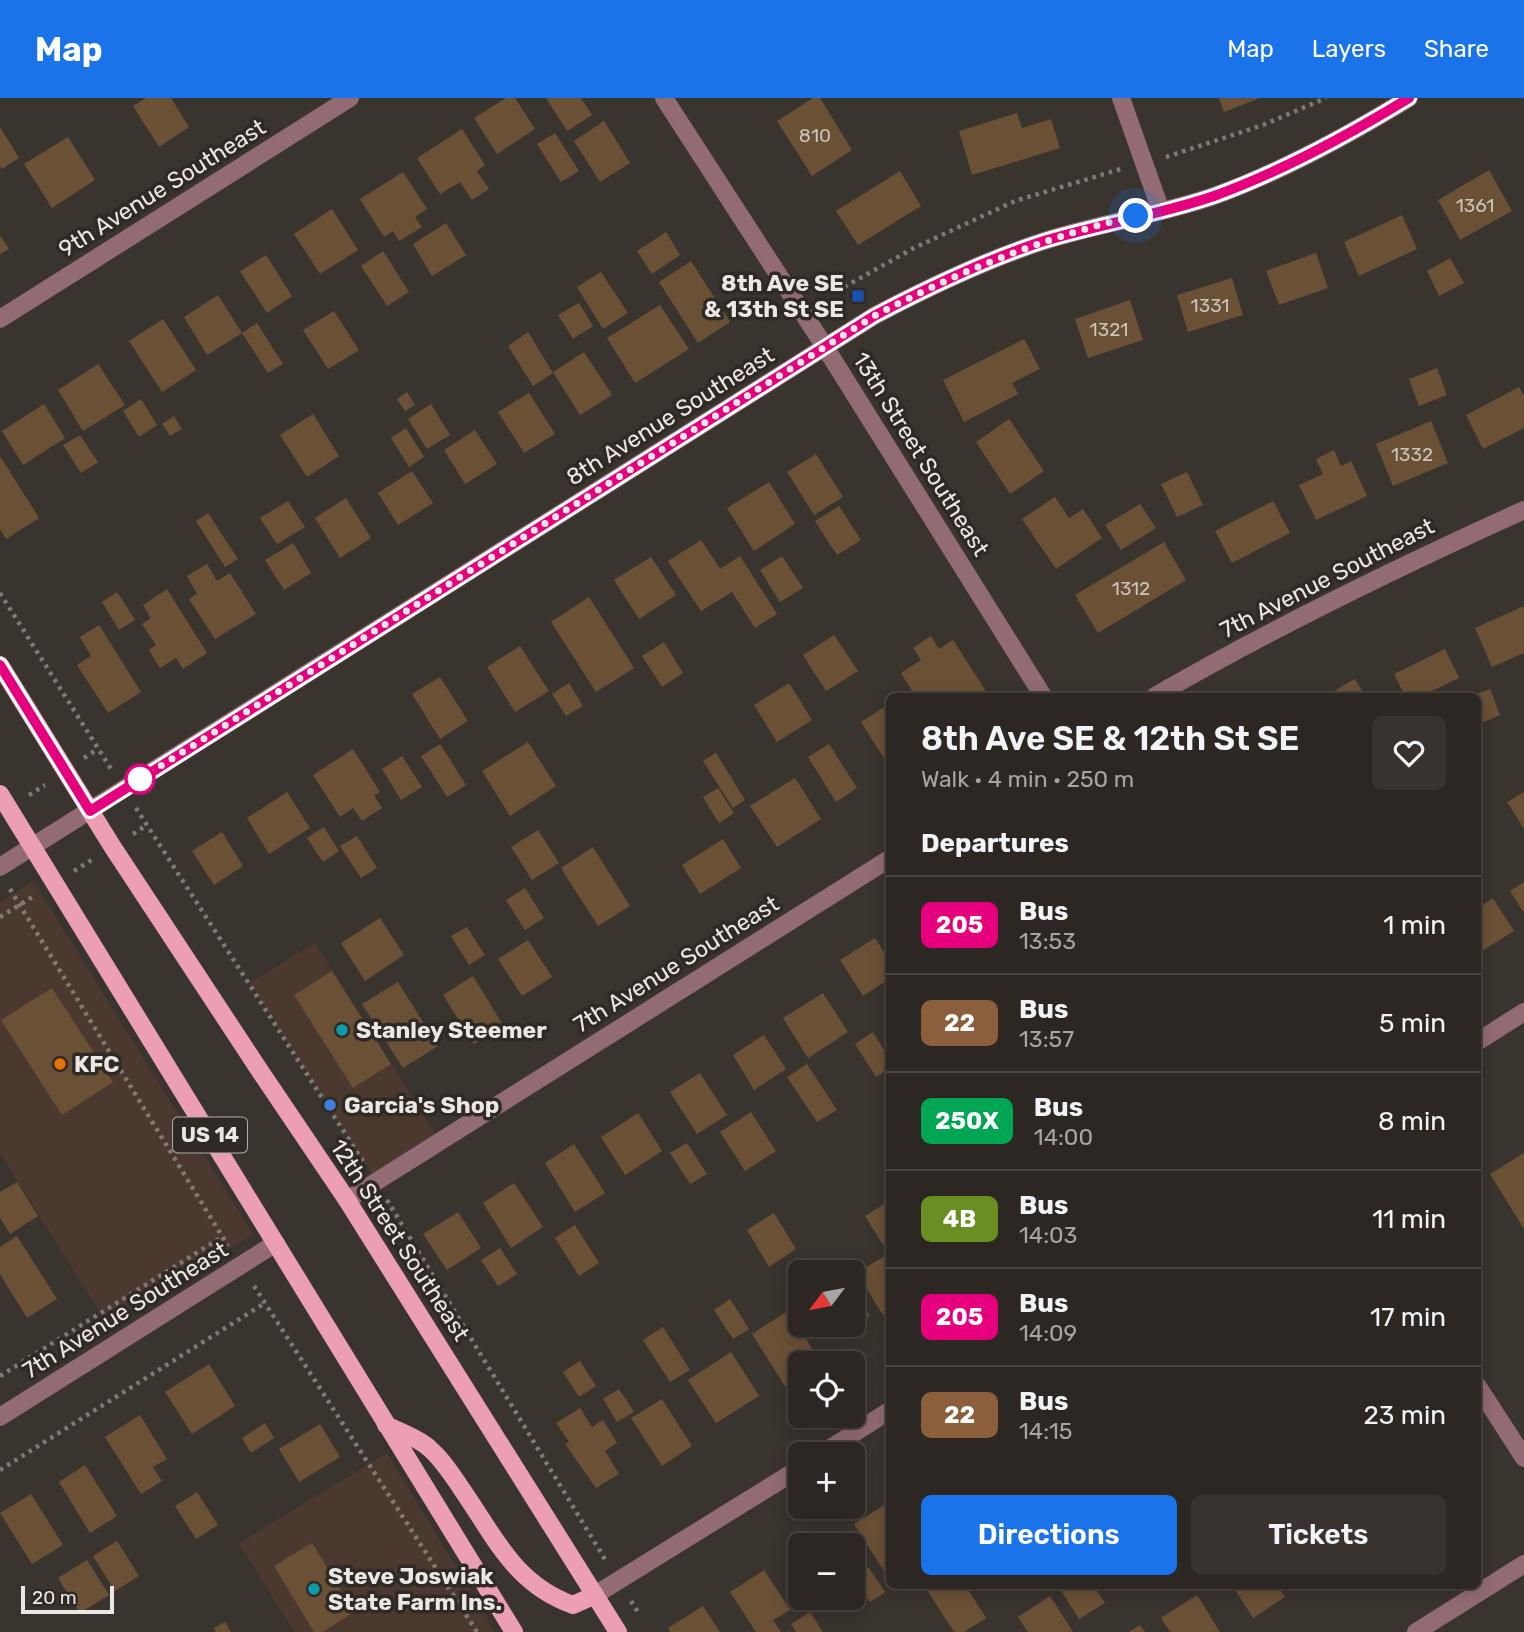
<!DOCTYPE html>
<meta charset="utf-8">
<style>
body{margin:0;font-family:Rubik,sans-serif;background:#38332f;color:#f1f3f6;height:100vh;display:flex;flex-direction:column;font-size:26px;white-space:nowrap}
*{box-sizing:border-box;margin:0}
p{font-size:23px;color:#a6a5a5}
.icon{flex:none;width:38px;height:38px;fill:none;stroke:currentColor;stroke-width:2;stroke-linecap:round;stroke-linejoin:round}
.map{position:relative;flex:1;overflow:hidden}
.side{position:absolute;left:886px;top:595px;width:595px;height:896px;display:flex;flex-direction:column;background:#2c2722;border-radius:10px;box-shadow:0 4px 18px #0003,0 0 0 2px #484440}
.side>*{flex:none}
.badge{padding:0 14px;border-radius:10px;font-size:24px;line-height:46px}
.needle{width:46px;rotate:238deg}
.buttons{position:absolute;left:788px;top:1162px;display:grid;gap:14px}
.buttons a{display:grid;place-items:center;width:77px;height:77px;border-radius:10px;background:#2c2722;box-shadow:0 4px 18px #0003,0 0 0 2px #484440;font-size:35px}
.scale{position:absolute;left:21px;bottom:18px;width:93px;box-sizing:border-box;padding-left:7px;border:4px solid #ebe7e4;border-top:0;font-size:19px;line-height:24px;white-space:nowrap;color:#ebe7e4;-webkit-text-stroke:5px #302a25;paint-order:stroke}
.you{position:absolute;width:35px;height:35px;margin:-18px;border:5px solid #fff;border-radius:50%;background:#1a73e8;box-shadow:0 0 0 10px #1a73e833}
.map>.badge{position:absolute;translate:-50% -50%;box-shadow:0 0 0 4px #fff}
h2{padding:0 35px;font-size:26px;line-height:63px}
.round{display:grid;place-items:center;flex:none;width:74px;height:74px;border-radius:10px;background:#38332f}
.headline{display:flex;align-items:center;justify-content:space-between;height:119px;padding:0 35px}
h1{font-size:33px;font-weight:600;line-height:52px}
.cta{display:flex;gap:14px;margin-top:auto;padding:14px 35px}
.cta a{flex:1;height:80px;border-radius:10px;background:#1a73e8;color:#fff;font-size:28px;font-weight:600;line-height:80px;text-align:center}
.cta a+a{background:#38332f;color:#f1f3f6}
ul{padding:0;list-style:none}
li{display:flex;align-items:center;gap:21px;height:98px;padding:0 35px;border-top:2px solid #484440}
li div{flex:1}
li b{display:block;font-size:26px}
li em{font-style:normal}
li .badge{min-width:77px;font-weight:700;text-align:center}
header{display:flex;align-items:center;gap:42px;box-sizing:border-box;height:98px;padding:0 35px;background:#1a73e8;color:#fff}
header strong{font-size:33px}
nav{display:flex;gap:38px;margin-inline-start:auto;font-size:24px}
.map>svg:first-child{display:block}
</style>
<header>
<strong>Map</strong>
<nav><a>Map</a><a>Layers</a><a>Share</a></nav>
</header>
<div class="map">
<svg width="1524" height="1534" viewBox="0 0 1524 1534">
<rect width="100%" height="100%" fill="#3a342e"/>
<path fill="#4b392f" d="M33,783L253,1136L108,1227L0,1055V804Z
M315,845L440,1043L376,1083L250,885Z
M387,1355L495,1534H294L239,1445Z"/>
<path fill="#6a5136" d="M146,0H171L189,29L159,49L133,8Z
M506,0H515L535,31L497,56L474,20Z
M546,0H581L592,17L567,33Z
M813,0H820L852,52L812,78L777,23Z
M1219,0H1260L1224,14Z
M1017,15L1022,30L1051,21L1060,50L972,77L959,33Z
M604,23L630,65L600,84L574,43Z
M0,29L19,60L2,71L0,68Z
M462,31L485,67L477,73L489,91L472,102L460,84L440,96L417,60Z
M555,35L579,73L561,84L537,46Z
M68,39L95,82L52,110L24,66Z
M1489,72L1512,113L1460,142L1438,102Z
M900,73L921,108L858,147L836,113Z
M403,74L427,111L415,119L422,129L399,143L393,133L384,139L360,101Z
M332,111L358,152L320,176L294,136Z
M1402,117L1417,151L1359,178L1344,144Z
M446,125L466,157L432,178L413,146Z
M666,134L680,157L652,176L637,153Z
M0,137L9,151L0,156Z
M383,153L409,194L387,208L361,168Z
M1316,155L1328,190L1279,207L1266,173Z
M266,157L292,198L267,215L240,173Z
M1450,160L1464,185L1439,198L1427,173Z
M691,163L730,224L698,245L659,184Z
M601,174L628,215L603,231L577,189Z
M1232,180L1243,217L1188,234L1177,197Z
M218,197L242,235L207,257L184,219Z
M1130,202L1143,242L1088,260L1075,221Z
M579,205L593,228L573,241L558,217Z
M660,207L689,251L635,285L607,240Z
M334,213L359,252L328,271L303,232Z
M163,221L196,272L162,294L129,243Z
M257,225L283,266L268,275L242,235Z
M528,234L553,275L533,288L508,248Z
M1024,241L1040,271L1012,285L1018,296L964,324L943,282Z
M584,254L612,297L580,317L553,274Z
M98,266L125,307L83,333L58,292Z
M1437,270L1447,297L1419,308L1409,281Z
M1519,289L1524,298V330L1483,351L1466,317Z
M407,294L415,307L405,313L397,301Z
M529,295L555,336L524,355L498,314Z
M141,301L157,327L139,339L123,313Z
M44,306L65,340L23,367L2,333Z
M431,306L450,337L427,351L408,321Z
M313,316L339,358L307,379L280,337Z
M174,318L182,331L170,338L162,326Z
M1009,321L1044,373L1010,396L976,344Z
M1431,323L1448,365L1393,388L1376,346Z
M406,330L424,359L409,369L391,340Z
M475,332L497,366L465,386L444,352Z
M80,337L98,364L81,375L63,347Z
M1334,352L1341,368L1351,363L1367,398L1316,422L1299,387L1323,376L1316,361Z
M816,356L843,399L814,417L787,374Z
M0,358L39,420L6,441L0,431Z
M412,373L433,405L398,427L378,395Z
M1187,374L1203,407L1177,419L1161,386Z
M769,384L795,426L754,453L727,410Z
M1055,399L1069,420L1083,411L1102,440L1056,471L1022,421Z
M346,400L371,440L340,460L315,420Z
M288,403L305,429L277,446L260,420Z
M1273,403L1290,435L1232,465L1215,433Z
M1140,406L1156,430L1121,452L1105,427Z
M839,408L861,442L837,457L815,423Z
M208,415L238,461L225,469L196,423Z
M701,442L720,471L740,458L777,516L755,530L732,494L701,513L668,463Z
M1164,444L1186,482L1098,535L1075,497Z
M293,445L311,475L284,492L265,462Z
M782,458L803,490L780,504L760,472Z
M651,459L676,497L639,521L614,482Z
M207,466L217,483L230,475L256,516L215,541L189,501L197,496L187,478Z
M167,491L207,555L183,571L176,560L160,570L149,552L156,547L142,526L151,520L143,507Z
M117,494L135,522L119,532L102,504Z
M589,499L634,570L596,594L551,524Z
M1524,508V555L1492,569L1475,530Z
M99,527L141,594L108,615L77,567L91,558L80,539Z
M834,537L858,573L826,593L803,557Z
M931,538L939,551L953,542L989,598H915L901,575L921,562L913,550Z
M664,544L683,575L662,589L642,558Z
M520,548L549,593L515,614L487,569Z
M1445,551L1459,580L1421,598H1405L1394,576Z
M440,579L468,623L440,641L412,596Z
M1355,581L1365,598H1325Z
M569,585L583,608L566,618L552,596Z
M789,585L812,622L777,644L754,607Z
M1490,591L1500,617L1477,627V598H1471Z
M889,606V668L861,624Z
M528,644L556,688L510,718L482,673Z
M440,646L466,687L447,699L421,658Z
M829,646L857,690L836,704L808,659Z
M353,651L380,694L374,697L382,710L362,723L353,710L340,719L313,677Z
M716,655L745,702L733,710L703,663Z
M402,658L422,689L401,702L382,671Z
M795,680L821,721L777,749L750,708Z
M718,690L734,715L719,725L703,699Z
M287,694L310,730L269,756L247,720Z
M1524,694V731L1507,704Z
M324,729L339,753L323,764L307,740Z
M538,732L559,765L532,782L511,749Z
M222,734L243,768L214,787L192,753Z
M357,738L377,770L361,780L340,748Z
M723,741L741,770L700,796L682,767Z
M593,749L630,808L598,828L561,770Z
M1524,784V815L1510,793Z
M525,790L544,820L525,832L506,802Z
M1493,800L1514,833L1477,856V811Z
M380,820L404,857L365,883L341,845Z
M467,829L485,857L469,867L451,838Z
M875,840L889,862V881L863,898L840,862Z
M528,842L552,879L522,898L498,861Z
M332,873L391,966L353,990L294,897Z
M473,878L503,927L474,946L443,897Z
M398,884L438,948L403,970L362,906Z
M52,890L113,984L62,1017L1,922Z
M823,895L848,934L808,960L783,920Z
M873,934L889,960V971L876,979L855,946Z
M764,937L786,971L754,992L733,957Z
M807,966L837,1012L817,1024L787,979Z
M700,975L727,1017L697,1036L670,994Z
M751,1014L776,1053L745,1073L720,1034Z
M638,1015L662,1053L625,1077L601,1039Z
M687,1045L707,1076L690,1086L670,1055Z
M574,1046L605,1095L575,1114L545,1065Z
M1524,1055V1131L1490,1076Z
M17,1084L38,1118L10,1136L0,1120V1094Z
M514,1085L543,1129L511,1150L483,1105Z
M889,1103V1144L883,1147L865,1118Z
M458,1114L481,1150L447,1172L423,1136Z
M774,1115L796,1151L769,1169L747,1132Z
M575,1127L599,1165L579,1178L555,1140Z
M17,1138L57,1201L27,1220L0,1176V1149Z
M500,1150L517,1176L498,1188L481,1162Z
M883,1159L889,1169V1213L883,1217L857,1175Z
M837,1167L842,1174H825Z
M852,1191L870,1218L833,1241L824,1227H852Z
M730,1201L749,1231L733,1241L714,1212Z
M788,1213L821,1265H800V1278L785,1288L752,1236Z
M663,1229L690,1272L670,1284L643,1242Z
M731,1254L759,1298L716,1325L688,1282Z
M580,1263L596,1288L579,1299L563,1274Z
M209,1266L235,1308L192,1336L165,1294Z
M619,1291L634,1314L617,1324L603,1301Z
M662,1301L692,1348L662,1368L631,1320Z
M580,1310L592,1329L603,1322L617,1345L605,1353L619,1376L596,1390L565,1346L569,1344L556,1325Z
M140,1317L167,1361L153,1369L162,1383L141,1396L105,1339Z
M265,1325L274,1340L251,1355L242,1340Z
M320,1326L340,1359L299,1384L279,1351Z
M85,1367L117,1418L90,1435L59,1384Z
M197,1394L218,1427L196,1441L175,1408Z
M31,1396L63,1447L32,1466L0,1415Z
M889,1404V1481L854,1426Z
M117,1443L139,1478L115,1493L93,1458Z
M312,1445L354,1514L322,1534H314L274,1468Z
M800,1456V1476L791,1462Z
M87,1462L109,1497L80,1515L58,1480Z
M868,1469L885,1494L870,1504L854,1478Z
M764,1472L790,1512L773,1522L781,1534H756L730,1494Z
M927,1488H966L986,1520L964,1534H954L925,1489Z
M1058,1488H1094L1105,1505L1079,1521Z
M1239,1488H1278L1285,1499L1253,1520L1234,1490Z
M1197,1497L1220,1534H1170L1161,1520Z
M1050,1498L1073,1534H1028L1018,1519Z
M703,1508L720,1534H670L668,1530Z
M810,1514L823,1534H796L791,1526Z
M225,1524L231,1534H216L214,1530Z
M1140,1527L1145,1534H1129Z"/>
<g fill="none" stroke-linecap="round" stroke-linejoin="round">
<path stroke="#807a76" stroke-width="4.5" stroke-dasharray="3.5 5" stroke-linecap="butt" d="M1166,59L1263,27L1326,0
M837,193L914,150L1015,103L1121,71
M0,495L111,671
M84,660L98,651
M29,697L45,687
M136,710L364,1065
M133,736L147,727
M74,773L93,761
M10,791L228,1148
M0,819L34,798
M387,1102L606,1463
M254,1188L477,1534
M0,1278L222,1139
M0,1372L265,1205
M631,1503L638,1514"/>
<path stroke="#926b75" stroke-width="18" d="M664,0L825,249L1043,598
M1121,0L1161,113
M0,221L350,0
M1155,598C1274,529 1398,469 1524,412
M0,769L874,218C929,189 985,162 1044,143C1100,125 1159,117 1214,98C1283,73 1347,38 1409,0
M1477,944L1524,914
M347,1102L889,761
M1477,1287L1524,1360
M0,1319L276,1145
M821,1356L889,1313
M595,1497L800,1370
M1416,1534L1524,1466"/>
<path stroke="#ec9fb3" stroke-width="18" d="M0,567L112,748L258,970L347,1102L618,1534
M0,696L514,1534
M386,1327C400,1334 418,1340 429,1350C442,1361 453,1378 463,1393C496,1441 515,1486 573,1507L595,1497"/>
</g>
<g fill="none" stroke-linecap="round" stroke-linejoin="round">
<g stroke="#fff" stroke-width="16">
<path id="line" d="M0,567L90,713L874,218C929,189 985,162 1044,143C1100,126 1159,117 1214,98C1283,73 1347,38 1409,0"/>
</g>
<use href="#line" stroke="#e6007e" stroke-width="10"/>
<path stroke="#ebe7e4" stroke-width="7" stroke-dasharray="0 12.6" d="M140,681L874,218C958,174 1043,139 1136,118"/>
</g>
<rect fill="#1a4fb4" stroke="#302a25" stroke-width="2.5" x="851" y="191" width="14" height="14" rx="3.5"/>
<circle fill="#fff" stroke="#e6007e" stroke-width="3.5" cx="140" cy="681" r="14"/>
<g fill="#0f9aa8" stroke="#302a25" stroke-width="2.5">
<circle cx="342" cy="932" r="7"/>
<circle cx="314" cy="1491" r="7"/>
</g>
<circle fill="#e8710a" stroke="#302a25" stroke-width="2.5" cx="60" cy="966" r="7"/>
<circle fill="#3f7fe0" stroke="#302a25" stroke-width="2.5" cx="330" cy="1007" r="7"/>
<g text-anchor="middle" stroke-width="7" stroke-linejoin="round" paint-order="stroke">
<g font-size="19" fill="#cbc2b8">
<text x="815" y="44">810</text>
<text x="1475" y="114">1361</text>
<text x="1210" y="214">1331</text>
<text x="1109" y="238">1321</text>
<text x="1412" y="363">1332</text>
<text x="1131" y="497">1312</text>
</g>
<rect fill="#302a25" stroke="#b3aeab" stroke-width="2" x="173" y="1019.5" width="74" height="35" rx="5"/>
<g font-size="21" font-weight="bold" fill="#ebe7e4">
<text x="210" y="1044">US 14</text>
</g>
<g font-size="23" fill="#ebe7e4" stroke="#302a25">
<text transform="translate(162 90) rotate(-32)" y="8">9th Avenue Southeast</text>
<text transform="translate(670 318) rotate(-32)" y="8">8th Avenue Southeast</text>
<text transform="translate(921 356) rotate(58)" y="8">13th Street Southeast</text>
<text transform="translate(1327 480) rotate(-27)" y="8">7th Avenue Southeast</text>
<text transform="translate(676 866) rotate(-32)" y="8">7th Avenue Southeast</text>
<text transform="translate(400 1142) rotate(57)" y="8">12th Street Southeast</text>
<text transform="translate(125 1212) rotate(-32)" y="8">7th Avenue Southeast</text>
</g>
<g font-size="23" font-weight="bold" fill="#ebe7e4" stroke="#302a25" text-anchor="start">
<text x="844" y="193" text-anchor="end">8th Ave SE<tspan x="844" dy="26">&amp; 13th St SE</tspan></text>
<text x="356" y="940">Stanley Steemer</text>
<text x="74" y="974">KFC</text>
<text x="344" y="1015">Garcia's Shop</text>
<text x="328" y="1486">Steve Joswiak<tspan x="328" dy="26">State Farm Ins.</tspan></text>
</g>
</g>
</svg>
<div class="buttons">
<a><svg class="needle" viewBox="-14 -14 28 28"><path d="M0-13l5 13h-10z" fill="#e53935"/><path d="M0 13l5-13h-10z" fill="#a6a5a5"/></svg></a>
<a><svg class="icon" aria-label="locate" viewBox="0 0 24 24"><circle cx="12" cy="12" r="6"/><path d="M12 2v4M12 18v4M2 12h4M18 12h4"/></svg></a>
<a>+</a>
<a>−</a>
</div>
<div class="scale">20 m</div>
<div class="you" style="left:1136px;top:118px"></div>
<section class="side">
<div class="headline"><div><h1>8th Ave SE &amp; 12th St SE</h1><p>Walk · 4 min · 250 m</p></div><a class="round"><svg class="icon" aria-label="heart" viewBox="0 0 24 24"><path d="M12 20l-8-8c-3-5 5-10 8-4 3-6 11-1 8 4z"/></svg></a></div>
<h2>Departures</h2>
<ul>
<li><span class="badge" style="background:#e6007e;color:#fff">205</span><div><b>Bus</b><p>13:53</p></div><em>1 min</em></li>
<li><span class="badge" style="background:#8b5e3c;color:#fff">22</span><div><b>Bus</b><p>13:57</p></div><em>5 min</em></li>
<li><span class="badge" style="background:#00a651;color:#fff">250X</span><div><b>Bus</b><p>14:00</p></div><em>8 min</em></li>
<li><span class="badge" style="background:#6b8e23;color:#fff">4B</span><div><b>Bus</b><p>14:03</p></div><em>11 min</em></li>
<li><span class="badge" style="background:#e6007e;color:#fff">205</span><div><b>Bus</b><p>14:09</p></div><em>17 min</em></li>
<li><span class="badge" style="background:#8b5e3c;color:#fff">22</span><div><b>Bus</b><p>14:15</p></div><em>23 min</em></li>
</ul>
<div class="cta"><a>Directions</a><a>Tickets</a></div>
</section>
</div>
